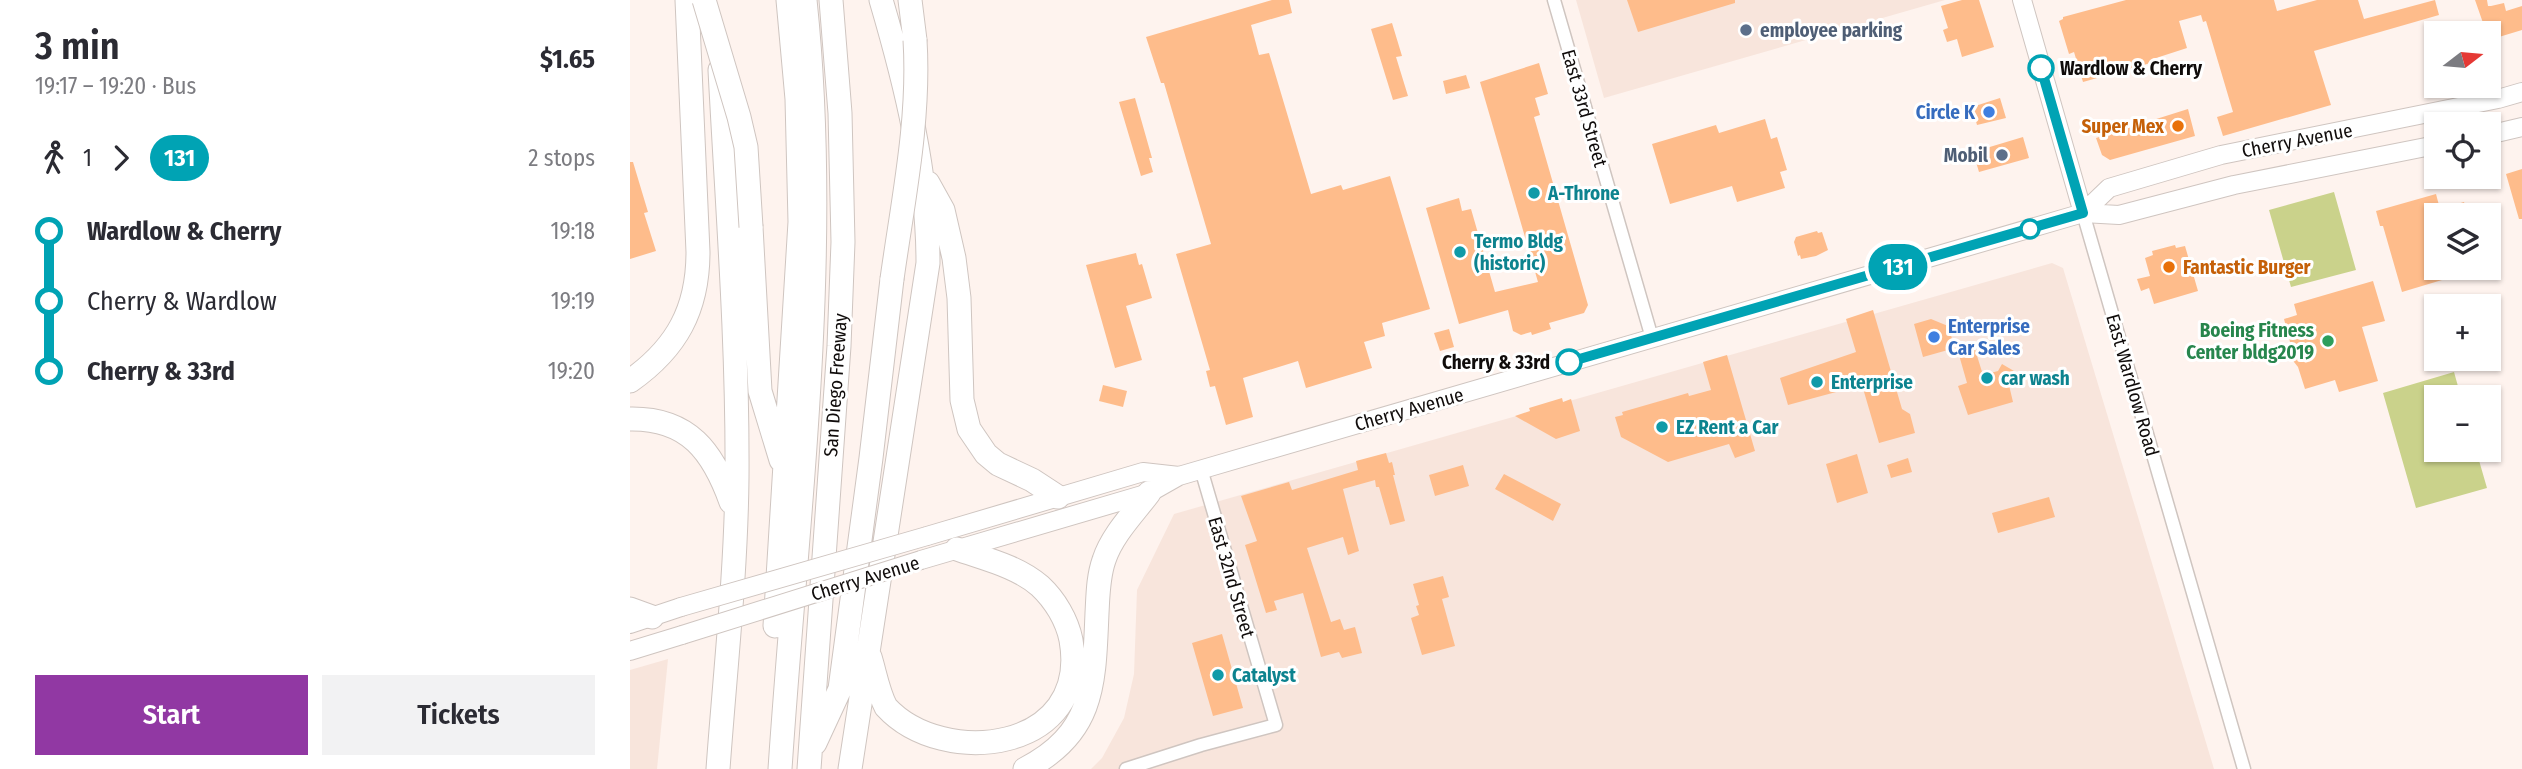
<!DOCTYPE html>
<meta charset="utf-8">
<style>
body{margin:0;font-family:"Fira Sans Condensed",sans-serif;background:#f2f2f3;color:#2b2b33;height:100vh;display:flex;flex-direction:column;font-size:26px;white-space:nowrap}
*{box-sizing:border-box;margin:0}
p{font-size:23px;color:#7c7c81}
.icon{flex:none;width:38px;height:38px;fill:none;stroke:currentColor;stroke-width:2;stroke-linecap:round;stroke-linejoin:round}
.map{position:relative;flex:1;overflow:hidden}
.side{display:flex;flex-direction:column;background:#fff;width:630px}
.side>*{flex:none}
.badge{padding:0 14px;border-radius:23px;font-size:24px;line-height:46px}
.needle{width:46px;rotate:74deg}
.fabs{position:absolute;left:1794px;top:21px;display:grid;gap:14px}
.fabs a{display:grid;place-items:center;width:77px;height:77px;border-radius:0px;background:#fff;box-shadow:0 2px 5px #0004;font-size:35px}
.map>.badge{position:absolute;translate:-50% -50%;box-shadow:0 0 0 4px #fff}
.legs{display:flex;align-items:center;gap:10px;height:77px;padding:0 35px;font-size:23px}
.legs p{margin-inline-start:auto}
.headline{display:flex;align-items:center;justify-content:space-between;height:119px;padding:0 35px}
h1{font-size:38px;font-weight:600;line-height:52px}
.cta{display:flex;gap:14px;margin-top:auto;padding:14px 35px}
.cta a{flex:1;height:80px;border-radius:0px;background:#9138a3;color:#fff;font-size:28px;font-weight:600;line-height:80px;text-align:center}
.cta a+a{background:#f2f2f3;color:#2b2b33}
ul{padding:0 35px;list-style:none}
li{display:flex;align-items:center;gap:24px;height:70px;font-size:26px}
li i{display:grid;place-items:center;width:10px;height:100%;margin:0 9px;background:currentColor}
li i::after{content:'';width:18px;height:18px;margin:-9px;border:5px solid;border-radius:50%;background:#fff}
li p{margin-inline-start:auto}
li:first-child i{background:linear-gradient(#0000 50%,currentColor 0)}
li:last-child i{background:linear-gradient(currentColor 50%,#0000 0)}
main{display:flex;flex:1;min-height:0}
.map>svg:first-child{display:block}
</style>
<main>
<section class="side">
<div class="headline"><div><h1>3 min</h1><p>19:17 – 19:20 · Bus</p></div><b>$1.65</b></div>
<div class="legs"><svg class="icon" aria-label="walk" viewBox="0 0 24 24"><circle cx="13" cy="4" r="2"/><path d="M13 8l-2 6 4 7M11 14l-3 7M7 12l3-4h3l4 4"/></svg>1<svg class="icon" aria-label="forward" viewBox="0 0 24 24"><path d="M9 5l7 7-7 7"/></svg><b class="badge" style="background:#00a3b4;color:#fff">131</b><p>2 stops</p></div>
<ul>
<li><i style="color:#00a3b4"></i><b>Wardlow &amp; Cherry</b><p>19:18</p></li>
<li><i style="color:#00a3b4"></i><span>Cherry &amp; Wardlow</span><p>19:19</p></li>
<li><i style="color:#00a3b4"></i><b>Cherry &amp; 33rd</b><p>19:20</p></li>
</ul>
<div class="cta"><a>Start</a><a>Tickets</a></div>
</section>
<div class="map">
<svg width="1892" height="769" viewBox="0 0 1892 769">
<rect width="100%" height="100%" fill="#fef3ee"/>
<path fill="#f8e5dc" d="M946,0H1315L974,98Z
M1422,263L1433,268L1584,769H461L472,758L494,718L504,674L507,590L544,514Z
M38,659L27,769H0V670Z"/>
<path fill="#cad28b" d="M1704,192L1726,270L1661,287L1639,210Z
M1824,372L1831,397H1806V450H1846L1857,488L1786,508L1753,393Z"/>
<path fill="#febc8b" d="M642,0H659L662,13L621,25L629,55L639,53L681,194L711,185L713,190L760,176L800,309L752,323L755,336L734,342L742,368L676,388L668,361L613,378L623,417L596,425L585,386L580,387L576,371L580,370L546,254L581,244L534,83H531L516,37Z
M997,0H1105V3L1008,32Z
M1332,0H1349L1364,47L1332,57L1327,39L1317,42L1313,30L1318,28L1311,6Z
M1496,0H1644L1647,11L1687,0H1728L1734,19L1805,0L1809,15L1684,51L1701,105L1593,136L1587,117L1603,112L1576,21L1573,22L1571,15L1549,21L1557,48L1523,59L1524,62L1453,82L1444,52L1439,54L1429,21L1433,19V17Z
M1845,0H1857L1858,6H1861L1874,3L1876,11L1892,6V30L1859,40Z
M762,23L772,56L766,57L778,96L763,100L741,29Z
M909,63L918,94L905,98L910,115L904,117L958,305L954,313L919,323L921,329L902,335L901,332L891,335L883,331L878,310L829,324L796,208L829,198L832,211L841,209L865,292L908,282L850,82Z
M836,75L840,88L816,94L813,81Z
M505,98L522,158H519L523,172L511,176L489,102Z
M1370,98L1376,118L1347,125L1342,107Z
M1558,109L1565,136L1480,160L1472,155L1466,138Z
M1135,119L1141,139L1147,137L1157,170L1150,172L1155,188L1107,202L1102,186L1040,204L1022,144L1086,125L1089,133Z
M1393,137L1399,158L1349,172L1343,152Z
M0,162H3L18,212L14,213L26,251L0,259Z
M1892,169V219H1889L1876,174Z
M1806,194L1810,209L1834,202L1838,215H1806V268H1842V271L1772,292L1753,226H1750L1746,211Z
M1187,231L1188,233L1192,232L1198,250L1186,256L1171,259L1170,255L1168,256L1164,242L1166,237Z
M1545,245L1546,248L1555,246L1568,291L1524,304L1519,288L1511,291L1507,279L1520,276L1515,258L1523,255L1522,251Z
M506,253L509,265L512,264L522,298L496,306L512,360L485,368L456,265Z
M1743,281L1755,321L1732,327L1748,381L1709,392L1705,380L1675,389L1668,367L1660,357V342L1654,319L1667,315L1664,304Z
M1243,310L1272,409L1280,414L1285,433L1249,443L1232,385L1158,405L1150,378L1226,352L1216,319Z
M1301,319L1318,326L1325,348L1293,357L1284,324Z
M819,329L824,347L810,351L804,333Z
M1343,343L1353,375L1368,371L1372,364L1384,371L1378,381L1383,402L1338,415L1328,386L1337,383L1327,348Z
M1097,355L1125,451L1105,458L1099,444L1038,462L991,437L985,417L993,415L992,412L1058,393L1059,396L1081,390L1073,362Z
M473,385L497,391L493,407L469,401Z
M932,398L933,402L941,399L950,431L926,439L885,416L900,411L899,408Z
M756,453L759,463L762,462L765,475H763L775,521L760,525L749,487H746L745,480L713,489L729,551L718,555L713,537L677,548L701,622L710,619L714,630L725,627L732,653L712,658L709,652L691,657L673,593L644,601L647,610L636,613L615,545L627,541L611,496L659,482L662,490L728,470L726,461Z
M1227,454L1238,493L1207,503L1196,464Z
M1278,458L1282,472L1261,478L1257,465Z
M833,465L839,486L805,496L799,475Z
M874,474L931,504L923,521L865,489Z
M1419,497L1425,517L1368,533L1362,513Z
M813,576L819,597L812,599L825,646L792,655L781,618L789,615L786,606L789,605L783,584Z
M592,634L613,708L583,716L562,643Z"/>
<g fill="none" stroke-linecap="round" stroke-linejoin="round">
<g stroke="#cfc5c0" stroke-width="15">
<path id="minor" d="M924,0L1022,338
M1453,213L1614,769
M496,769L571,745L646,725L571,469"/>
</g>
<g stroke="#cfc5c0" stroke-width="20">
<path id="secondary" d="M1392,0L1453,213
M1858,135L1892,127
M1453,213L1479,188L1591,155L1868,99L1892,92
M297,536L513,472L549,476
M291,560L519,493L549,476L1453,213L1489,215L1604,185L1806,145
M0,624L51,607
M0,651L52,635"/>
</g>
<g stroke="#cfc5c0" stroke-width="25">
<path id="motorway" d="M280,0L285,40
M298,183L313,210L324,258L329,298L332,400L339,429L356,454L368,464L402,480L428,497
M121,227L130,391L151,460
M0,381C47,348 68,309 68,252L57,0
M0,419C59,418 83,452 101,502
M0,609L22,617
M145,626L170,222L167,99L158,0
M240,657C245,673 248,692 256,707C313,769 461,752 441,640C437,620 425,600 410,586C387,566 355,559 327,549
M185,743L210,689L241,458L262,279
M88,769C95,672 106,575 107,478C108,342 97,205 90,70
M150,769C167,513 202,256 175,0
M179,769L209,346L213,242L210,113L201,0
M220,769L298,263C298,174 276,85 251,0
M395,769C465,733 464,683 467,613C468,595 468,577 474,560C482,535 504,513 519,493"/>
</g>
<use href="#minor" stroke="#fff" stroke-width="12"/>
<use href="#secondary" stroke="#fff" stroke-width="18"/>
<use href="#motorway" stroke="#fff" stroke-width="23"/>
<g stroke="#cfc5c0" stroke-width="20" stroke-linecap="butt">
<path id="secondary-bridge" d="M51,607L297,536
M52,635L291,560"/>
</g>
<g stroke="#cfc5c0" stroke-width="25" stroke-linecap="butt">
<path id="motorway-bridge" d="M74,0L109,117L116,147L121,227
M262,279C273,200 290,120 285,40"/>
</g>
<use href="#secondary-bridge" stroke="#fff" stroke-width="18"/>
<use href="#motorway-bridge" stroke="#fff" stroke-width="23"/>
</g>
<g fill="none" stroke-linecap="round" stroke-linejoin="round">
<g stroke="#fff" stroke-width="16">
<path id="line-1" d="M939,362L1453,213L1411,68"/>
</g>
<use href="#line-1" stroke="#00a3b4" stroke-width="10"/>
</g>
<g fill="#5c6f8a" stroke="#fff" stroke-width="2.5">
<circle cx="1116" cy="30" r="7"/>
<circle cx="1372" cy="155" r="7"/>
</g>
<g fill="#fff" stroke="#00a3b4" stroke-width="3.5">
<circle cx="1411" cy="68" r="12"/>
<circle cx="1400" cy="229" r="9"/>
<circle cx="939" cy="362" r="12"/>
</g>
<g fill="#3f7fe0" stroke="#fff" stroke-width="2.5">
<circle cx="1359" cy="112" r="7"/>
<circle cx="1304" cy="337" r="7"/>
</g>
<g fill="#e8710a" stroke="#fff" stroke-width="2.5">
<circle cx="1548" cy="126" r="7"/>
<circle cx="1539" cy="267" r="7"/>
</g>
<g fill="#0f9aa8" stroke="#fff" stroke-width="2.5">
<circle cx="904" cy="193" r="7"/>
<circle cx="830" cy="252" r="7"/>
<circle cx="1357" cy="378" r="7"/>
<circle cx="1187" cy="382" r="7"/>
<circle cx="1032" cy="427" r="7"/>
<circle cx="588" cy="675" r="7"/>
</g>
<circle fill="#2e9e5b" stroke="#fff" stroke-width="2.5" cx="1698" cy="341" r="7"/>
<g text-anchor="middle" stroke-width="6" stroke-linejoin="round" paint-order="stroke">
<g font-size="19" font-weight="bold" fill="#4e5e75" stroke="#fff" text-anchor="start">
<text x="1130" y="37">employee parking</text>
<text x="1358" y="162" text-anchor="end">Mobil</text>
</g>
<g font-size="19" font-weight="bold" fill="#100c0b" stroke="#fff" text-anchor="start">
<text x="1430" y="75">Wardlow &amp; Cherry</text>
<text x="920" y="369" text-anchor="end">Cherry &amp; 33rd</text>
</g>
<g font-size="19" fill="#100c0b" stroke="#fff">
<text transform="translate(955 108) rotate(74)" y="7">East 33rd Street</text>
<text transform="translate(1667 140) rotate(-11)" y="7">Cherry Avenue</text>
<text transform="translate(205 385) rotate(-86)" y="7">San Diego Freeway</text>
<text transform="translate(1503 385) rotate(74)" y="7">East Wardlow Road</text>
<text transform="translate(779 409) rotate(-16)" y="7">Cherry Avenue</text>
<text transform="translate(602 577) rotate(74)" y="7">East 32nd Street</text>
<text transform="translate(235 578) rotate(-17)" y="7">Cherry Avenue</text>
</g>
<g font-size="19" font-weight="bold" fill="#366cbe" stroke="#fff" text-anchor="end">
<text x="1345" y="119">Circle K</text>
<text x="1318" y="333" text-anchor="start">Enterprise<tspan x="1318" dy="22">Car Sales</tspan></text>
</g>
<g font-size="19" font-weight="bold" fill="#c56008" stroke="#fff" text-anchor="end">
<text x="1534" y="133">Super Mex</text>
<text x="1553" y="274" text-anchor="start">Fantastic Burger</text>
</g>
<g font-size="19" font-weight="bold" fill="#0d838f" stroke="#fff" text-anchor="start">
<text x="918" y="200">A-Throne</text>
<text x="844" y="248">Termo Bldg<tspan x="844" dy="22">(historic)</tspan></text>
<text x="1371" y="385">car wash</text>
<text x="1201" y="389">Enterprise</text>
<text x="1046" y="434">EZ Rent a Car</text>
<text x="602" y="682">Catalyst</text>
</g>
<g font-size="19" font-weight="bold" fill="#27864d" stroke="#fff" text-anchor="end">
<text x="1684" y="337">Boeing Fitness<tspan x="1684" dy="22">Center bldg2019</tspan></text>
</g>
</g>
</svg>
<div class="fabs">
<a><svg class="needle" viewBox="-14 -14 28 28"><path d="M0-13l5 13h-10z" fill="#e53935"/><path d="M0 13l5-13h-10z" fill="#7c7c81"/></svg></a>
<a><svg class="icon" aria-label="locate" viewBox="0 0 24 24"><circle cx="12" cy="12" r="6"/><path d="M12 2v4M12 18v4M2 12h4M18 12h4"/></svg></a>
<a><svg class="icon" aria-label="layers" viewBox="0 0 24 24"><path d="M12 4l9 5-9 5-9-5zM3 14l9 5 9-5"/></svg></a>
<a>+</a>
<a>−</a>
</div>
<b class="badge" style="left:1268px;top:267px;background:#00a3b4;color:#fff">131</b>
</div>
</main>
